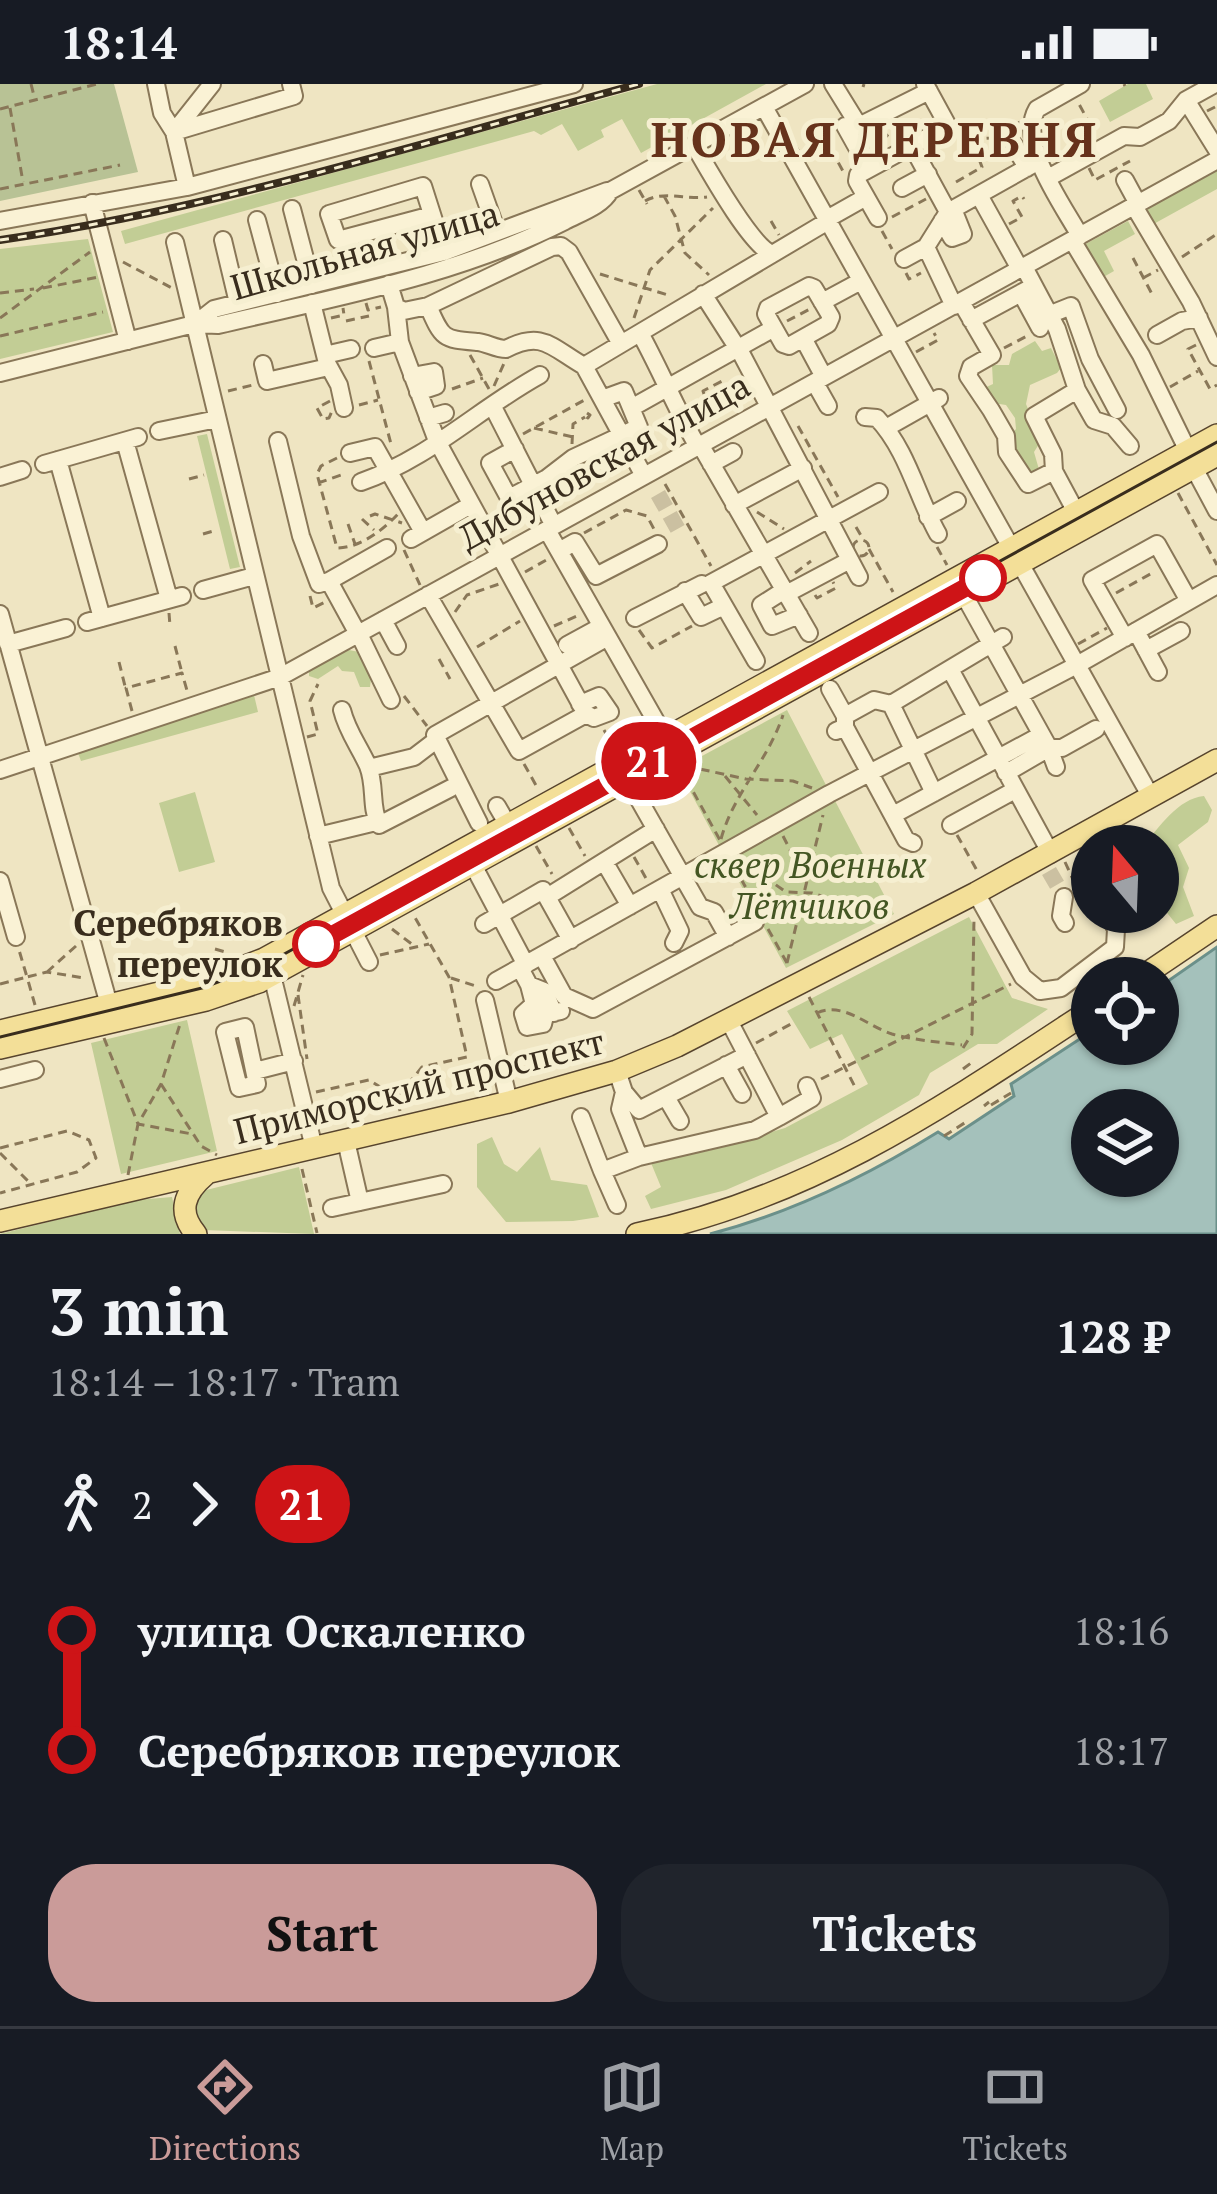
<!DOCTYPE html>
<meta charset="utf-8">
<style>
body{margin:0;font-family:"PT Serif",serif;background:#20242c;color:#f1f3f6;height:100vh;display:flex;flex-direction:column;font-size:45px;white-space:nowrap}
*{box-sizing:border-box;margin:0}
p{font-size:39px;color:#9ea1a6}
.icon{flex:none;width:66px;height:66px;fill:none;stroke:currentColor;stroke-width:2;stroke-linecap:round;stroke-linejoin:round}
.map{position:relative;height:1150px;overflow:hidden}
.drawer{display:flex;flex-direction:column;background:#171b24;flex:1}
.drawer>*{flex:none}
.badge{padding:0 24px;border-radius:39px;font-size:42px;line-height:78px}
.needle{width:78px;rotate:341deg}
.buttons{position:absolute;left:1071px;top:741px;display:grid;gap:24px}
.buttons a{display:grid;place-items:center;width:108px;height:108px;border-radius:50%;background:#171b24;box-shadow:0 3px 9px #0004;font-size:60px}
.map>.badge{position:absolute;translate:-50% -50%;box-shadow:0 0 0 6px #fff}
.legs{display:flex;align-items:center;gap:18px;height:132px;padding:0 48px;font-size:39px}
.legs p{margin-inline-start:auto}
.summary{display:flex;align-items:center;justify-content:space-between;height:204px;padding:0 48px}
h1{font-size:66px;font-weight:800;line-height:90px}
.action{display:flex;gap:24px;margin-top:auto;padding:24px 48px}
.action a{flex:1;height:138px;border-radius:48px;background:#ca9b99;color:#111;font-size:48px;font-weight:800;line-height:138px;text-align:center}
.action a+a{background:#20242c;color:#f1f3f6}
ul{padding:0 48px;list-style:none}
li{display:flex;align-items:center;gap:42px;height:120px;font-size:45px}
li i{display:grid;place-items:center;width:18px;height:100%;margin:0 15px;background:currentColor}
li i::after{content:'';width:30px;height:30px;margin:-15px;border:9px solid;border-radius:50%;background:#171b24}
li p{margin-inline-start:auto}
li:first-child i{background:linear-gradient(#0000 50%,currentColor 0)}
li:last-child i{background:linear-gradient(currentColor 50%,#0000 0)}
.status{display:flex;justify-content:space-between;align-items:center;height:84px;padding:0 60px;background:#171b24;direction:ltr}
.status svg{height:33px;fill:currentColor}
.dock{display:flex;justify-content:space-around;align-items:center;height:168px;border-top:3px solid #363941;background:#171b24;font-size:33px;color:#9ea1a6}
.dock a{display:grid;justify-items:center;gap:6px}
.dock .current{color:#ca9b99}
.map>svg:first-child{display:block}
</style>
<div class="status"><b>18:14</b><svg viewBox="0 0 49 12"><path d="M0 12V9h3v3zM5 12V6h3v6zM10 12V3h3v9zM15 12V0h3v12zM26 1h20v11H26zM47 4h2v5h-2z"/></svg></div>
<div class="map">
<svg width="1217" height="1150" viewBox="0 0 1217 1150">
<rect width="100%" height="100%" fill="#efe5c2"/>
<path fill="#c2cd95" d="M657,0H766L641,69L622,35L601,46L604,53L578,67L562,40L541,51L534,47L125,160L121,147Z
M1128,0H1146L1153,15L1110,38L1099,17Z
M1217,86V105L1150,142L1142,128Z
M1128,137L1135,150L1104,167L1114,187L1100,195L1080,163Z
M88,155L113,248L0,275V165Z
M1035,257L1042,267L1051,264L1061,284L1057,289L1030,301L1026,320L1041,357L1034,368L1040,389L1035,393L1022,383L1008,354L1016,345L1015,334L1006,321L993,319L980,306L993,300L992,281H1009L1012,270Z
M207,350L240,483L230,485L197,352Z
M349,566L359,568L371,595L370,603H360L354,588L342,587L338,582L318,595L309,592V584Z
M254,611L258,628L81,677L78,669Z
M787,626L827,703L721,765L678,685Z
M195,708L215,778L179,788L159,719Z
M832,711L894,830L786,884L726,774Z
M1204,712L1212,726L1208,738L1178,761L1189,784L1183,803L1194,832L1176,840L1160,820L1158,762H1143C1160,743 1177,715 1204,712Z
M969,833L1012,914L1048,925L997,960H978L930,989L919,1011L842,1056L726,1106L651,1125L645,1112L661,1103L651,1079L711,1066L785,1044L868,1000L842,950L810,965L787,927Z
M187,936L217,1067L121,1090L91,959Z
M492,1053L504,1080L517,1088L540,1063L551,1096L587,1101L599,1133L573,1137L506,1138L477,1103V1060Z
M299,1083L314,1150L204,1146L197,1142L190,1118L202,1107Z
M172,1113L180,1150H0L137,1116Z"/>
<path fill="#b8c295" d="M0,0H114L138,88L0,117Z"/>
<path fill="#a4c1bb" stroke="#6b908a" stroke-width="3" fill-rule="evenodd" d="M1217,863V1150H710C791,1129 867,1092 938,1048L949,1055L1014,1012L1011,1000L1092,947V960H1158V904ZM1092,1026H1158V1092H1092Z"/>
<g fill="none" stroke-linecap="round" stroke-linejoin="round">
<path stroke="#cbc0a1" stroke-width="16" stroke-dasharray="16 8" stroke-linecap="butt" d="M658,410L680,449
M1049,787L1064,813"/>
<g stroke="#897758" stroke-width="20">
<path id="minor" d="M156,0L162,29L174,48L212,0
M833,0L859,42L929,7
M1186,16L1217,66
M764,23L1151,713
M845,42L869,85
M694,61C708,85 750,161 772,170
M1014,61L1027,84
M912,62L948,128
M1048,94L1124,52L1140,53L1169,37L1186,16L1215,0
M1125,96L1138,120
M480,100L497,148
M187,103L174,48L294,12L291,0
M902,104L928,90
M980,113L1020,185
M92,119L128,257
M1134,122L1191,218L1217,273
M292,125L312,201
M432,131L338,156L329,130L423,102L444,168
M878,134L857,97L858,91L948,42L925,0
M827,135L866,113
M257,136L277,210
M0,137L187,103L574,0
M942,137L952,154L963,150L953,125
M1080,152C1063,121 1017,59 1037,25L1081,0
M223,156L238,219
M1072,156L1141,271L1188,367
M175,158L331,804L369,878
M904,175L926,163
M1024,183L1057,245L1077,306
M389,200L396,223L404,227L428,222C443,256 443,255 478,258C487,259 496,265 506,265C542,246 551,263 584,282L621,260L569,168L561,162L552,163L428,222
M809,202L814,204L831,233L828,240L789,262L783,260L766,230L768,224Z
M1021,209L1040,244
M703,210L742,271L859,493
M822,218L861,197
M961,218L992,271L971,283L968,292L991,326L1006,352L1007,368L1028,400L1054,387
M954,222L926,163L948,128L1039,77
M396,223L400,258L437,357L586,630L594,634L610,628L599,612L580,620
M1051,230L1071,222L1090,275L1117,326
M971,236L1034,202
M195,240L214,225L444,168L607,107
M640,249C661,287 676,325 698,363
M1157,251L1182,237L1199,234
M803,254L824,293
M621,260L828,137
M374,264L400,258
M325,271L351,265
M327,279L339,301L344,324
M263,280L267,297L324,284L327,279L312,219
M584,282L644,392
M0,289L194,240L218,241C336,213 456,192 565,137C580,129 602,122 610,107L805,0
M412,292L434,288L436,302L418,308
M815,299L828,322
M493,323L554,442
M633,323L774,244
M865,333L877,334C908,367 917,413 938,450
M428,334L445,329
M886,344L939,314
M159,347L217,335
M125,357L169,515
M278,357L301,452L319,500L329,497
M701,362L809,549
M515,365L490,379L509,414L547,394L573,374L639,343L624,307L602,315
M350,369L375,363L423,448
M58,376L102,534
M44,380L138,353
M711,380L733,368
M1194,384L1217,427
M0,393L22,386
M361,398C430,374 478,325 540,291
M734,421L803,384
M1076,428L1054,387L1053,370L1034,332L1077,306L1094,336L1113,342L1130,362
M928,433L957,417
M547,446L666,655
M411,455L469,422
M559,467L575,458L596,492L658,460
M203,506L254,492
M685,507L701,533L724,522
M783,507L761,521L772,542L799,531
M786,510L850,476
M428,511L519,667L586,630
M964,511L1049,664L1006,689
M0,530L111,928
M635,534L702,500
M383,536L397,562
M87,538L182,512
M1136,547L1158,588
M358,550L329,497L387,464
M359,550L391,616
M1125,554L1092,496L1157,460L1189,517
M8,560L66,544
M567,561L600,543
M1146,566L1181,547
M756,577L711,499L879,408
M951,587L1051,770
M830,605L845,632
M891,620L934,709
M342,626C347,647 359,662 368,682C376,702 370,722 379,741L451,704
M845,643V632L874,616L891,620L1003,553
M836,647L845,643L906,756L913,759
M1056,683L1049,664H1062L1096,645
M369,684L414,673L435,657
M0,686L280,593L1217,76
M638,714L700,823L714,828L728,853
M497,722L508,741
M893,731L1041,651
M479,739L435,651L606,554
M951,741L1015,706
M318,752L376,738
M605,779L630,822
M473,781L526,881
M0,797L16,853
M660,805L680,847L674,859
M976,809L1023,893L1040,907L1061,904L1115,863L1116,845L1107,828
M547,813L656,745
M1064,813L1061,832L1065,839
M484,840L543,806L571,856
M542,872L564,912L593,925L755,838
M520,884L529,901L537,932L561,927
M272,891L314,1064
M496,897L829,710L1077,581L1217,501
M529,901L544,907L554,929
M485,916L509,1018
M533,921L523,930L527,943L543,940L545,932
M728,935L779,1033L812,1014L807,1002
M245,943L257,1000L239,1004L225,948Z
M726,981L742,1010
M255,987L294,977
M617,987L624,1008L639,1026L747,971
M0,995L35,986
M666,1013L680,1037
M581,1033L602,1087L639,1073L620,1025L624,1008
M346,1057L360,1118
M639,1073L755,1046L779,1033
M602,1087L617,1121
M332,1124L443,1100"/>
</g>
<g stroke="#57442d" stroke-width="24">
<path id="major" d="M1140,894L1217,842
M0,947L201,899L264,875L1217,351
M0,964L206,916L259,898L1217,371
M0,1137L509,1018L617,987L677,962L976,809L1217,676
M196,1150C177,1128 184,1109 205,1091
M637,1150C812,1114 946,1021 1092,925"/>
</g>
<path stroke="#897758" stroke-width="3" stroke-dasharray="9 6" stroke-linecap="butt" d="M31,0L35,16
M1124,0L1125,2
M863,3L864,0
M10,24L23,98
M0,25L97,0
M1207,27L1217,22
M962,42L975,55L990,54L1020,38
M829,43L821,47L844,89
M882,57L893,45L918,37
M1076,60L1073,55L1092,44L1079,20
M820,68L822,71L830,67
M1089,84L1095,96L1130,77
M956,98L982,83L979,75
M0,105L120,81
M639,106L647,120
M664,112L675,132L685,169L709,191
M645,117C664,106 686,116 707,113
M892,133L926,115
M771,137L779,151
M1009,140L1022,133L1013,117L1022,112L1024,115
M882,147L892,165
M1182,173L1217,150
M1133,174L1153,212
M123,178L172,204
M906,189L909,195L921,189
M600,190L671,212
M1143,194L1158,186
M43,204L99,193
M0,209L34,205
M366,219L368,226L381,223
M0,234L90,168
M331,234L344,231L343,224
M634,234L650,186L713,124
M346,237L369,232
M787,237L810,225
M0,252L103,228
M1196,261L1188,265L1210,305L1217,301
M1004,264L1027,252
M916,268L938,256L934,249
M470,271L489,305
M369,277L391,360
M494,302L505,277
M1170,303L1198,287
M452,305L483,294
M228,307L253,301
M704,310L703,307L724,296L726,298
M330,317L317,324L323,335L329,334L332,327
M359,321L378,316
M587,329L590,331L588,334L585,332Z
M798,342L838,413
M534,344L577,354
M523,350L588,314
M572,360L573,340L585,333
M337,374L321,382L317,390L337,464C360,464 383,446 398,430
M189,395L204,391
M318,399L344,390
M665,400L711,482
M1178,409L1217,481
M757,428L784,445
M370,432L375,430L402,439
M362,435L374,446
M348,440L355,460
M856,443L863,455
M584,449L626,426L647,432L655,447
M203,450L217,446
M853 464a8 8 0 1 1 16 0a8 8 0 1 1-16 0Z
M937,463L947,481
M869,465L893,508
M404,466L420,501
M525,488L548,475
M795,489L811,477
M1116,509L1154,488
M815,511L817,514L836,504L833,498
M310,512L313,524L325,518
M455,528L467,511L499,500
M169,529L170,542
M554,542L577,532
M639,546L652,564L692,542
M1078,560L1107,544
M175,562L182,589
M477,563L520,537
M439,575L450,595
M119,578L125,602
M404,612L427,642
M132,627L126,604L182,589L188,610
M604,646L614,664
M307,653L318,650L310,617L318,600
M524,680L537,703
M679,682L721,758
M686,682L746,695L793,697L812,704
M725,692L757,731
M569,744L585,772
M957,751L979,790
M783,752L806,797
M721,755C734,708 768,677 783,631
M536,762L552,790
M634,773L647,796
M739,775L786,808L812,809L888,834
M1065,778L1080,811
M734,782L758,826
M392,845L413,861
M768,845L787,879
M215,865L229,869
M380,871L429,860
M787,879L823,731
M47,888L76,862
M451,894L476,902
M0,900L27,893L19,866
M298,911L307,975
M809,913L855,1003
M35,921L27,893L47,888L84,894
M294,922L303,891
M817,929C843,917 867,942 892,950C914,956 938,958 962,961
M104,954L138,1040L192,1050
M756,959L791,940
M963,964L972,950L974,834
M963,985L971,979
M821,995L1011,900
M161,1000L201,1062L217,1071
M316,1008L369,996L396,1013
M991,1021L1011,1009
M984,1022L989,1018
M400,1027L397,1014L422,983L467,973L449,893L413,830
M944,1052L966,1038
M0,1064L67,1047L89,1056L96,1074L77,1088L0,1109
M0,1069L28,1097
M302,1085L317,1149
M128,1091L138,1040L161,1000L181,937"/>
<use href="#minor" stroke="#faf2d5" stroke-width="16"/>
<use href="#major" stroke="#f3df98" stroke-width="21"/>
<path stroke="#392d1d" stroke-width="3" d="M0,953L202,904L266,880L1217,358"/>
<g stroke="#392d1d" stroke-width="8">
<path id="rail" d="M0,156C216,125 428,57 639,0"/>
</g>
<use href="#rail" stroke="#f6efd1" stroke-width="3" stroke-dasharray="9" stroke-linecap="butt"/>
</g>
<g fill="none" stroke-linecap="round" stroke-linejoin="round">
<g stroke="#fff" stroke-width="27">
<path id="line-1" d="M316,860L983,494"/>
</g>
<use href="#line-1" stroke="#ce1417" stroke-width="18"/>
</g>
<g fill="#fff" stroke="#ce1417" stroke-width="6">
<circle cx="983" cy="494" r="21"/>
<circle cx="316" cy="860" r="21"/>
</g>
<g text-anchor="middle" stroke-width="10" stroke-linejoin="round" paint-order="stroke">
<g font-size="36" fill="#392d1d" stroke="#f6efd1">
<text transform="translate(365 166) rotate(-16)" y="13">Школьная улица</text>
<text transform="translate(604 377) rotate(-29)" y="13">Дибуновская улица</text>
<text transform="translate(419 1002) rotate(-14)" y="13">Приморский проспект</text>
</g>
<g font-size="36" font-style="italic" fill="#445623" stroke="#f6efd1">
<text x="810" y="794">сквер Военных<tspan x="810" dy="41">Лётчиков</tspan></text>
</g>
<g font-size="36" font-weight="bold" fill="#392d1d" stroke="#f6efd1" text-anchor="end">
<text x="283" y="852">Серебряков<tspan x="283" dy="41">переулок</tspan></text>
</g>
<g font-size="48" font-weight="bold" letter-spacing="3" fill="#66321b" stroke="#f6efd1">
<text x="875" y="73">НОВАЯ ДЕРЕВНЯ</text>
</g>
</g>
</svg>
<div class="buttons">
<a><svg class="needle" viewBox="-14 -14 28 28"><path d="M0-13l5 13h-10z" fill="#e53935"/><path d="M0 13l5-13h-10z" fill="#9ea1a6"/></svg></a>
<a><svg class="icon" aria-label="locate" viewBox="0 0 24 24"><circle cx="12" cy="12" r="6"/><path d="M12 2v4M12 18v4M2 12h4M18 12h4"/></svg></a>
<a><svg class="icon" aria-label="layers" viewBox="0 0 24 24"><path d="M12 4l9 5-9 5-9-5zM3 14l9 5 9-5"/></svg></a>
</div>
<b class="badge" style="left:649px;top:677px;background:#ce1417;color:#fff">21</b>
</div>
<section class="drawer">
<div class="summary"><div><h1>3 min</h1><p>18:14 – 18:17 · Tram</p></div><b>128 ₽</b></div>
<div class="legs"><svg class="icon" aria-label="walk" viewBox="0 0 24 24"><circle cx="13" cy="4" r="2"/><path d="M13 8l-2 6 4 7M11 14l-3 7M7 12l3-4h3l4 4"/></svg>2<svg class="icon" aria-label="forward" viewBox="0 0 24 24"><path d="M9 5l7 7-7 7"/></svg><b class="badge" style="background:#ce1417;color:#fff">21</b></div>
<ul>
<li><i style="color:#ce1417"></i><b>улица Оскаленко</b><p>18:16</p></li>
<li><i style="color:#ce1417"></i><b>Серебряков переулок</b><p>18:17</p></li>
</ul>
<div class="action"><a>Start</a><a>Tickets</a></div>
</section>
<nav class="dock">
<a class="current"><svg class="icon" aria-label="directions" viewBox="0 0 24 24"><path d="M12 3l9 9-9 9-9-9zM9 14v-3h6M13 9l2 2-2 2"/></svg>Directions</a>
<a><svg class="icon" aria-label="map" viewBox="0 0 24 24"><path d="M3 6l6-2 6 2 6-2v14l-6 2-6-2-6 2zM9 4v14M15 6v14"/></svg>Map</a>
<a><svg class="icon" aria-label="tickets" viewBox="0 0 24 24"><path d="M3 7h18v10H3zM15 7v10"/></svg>Tickets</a>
</nav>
